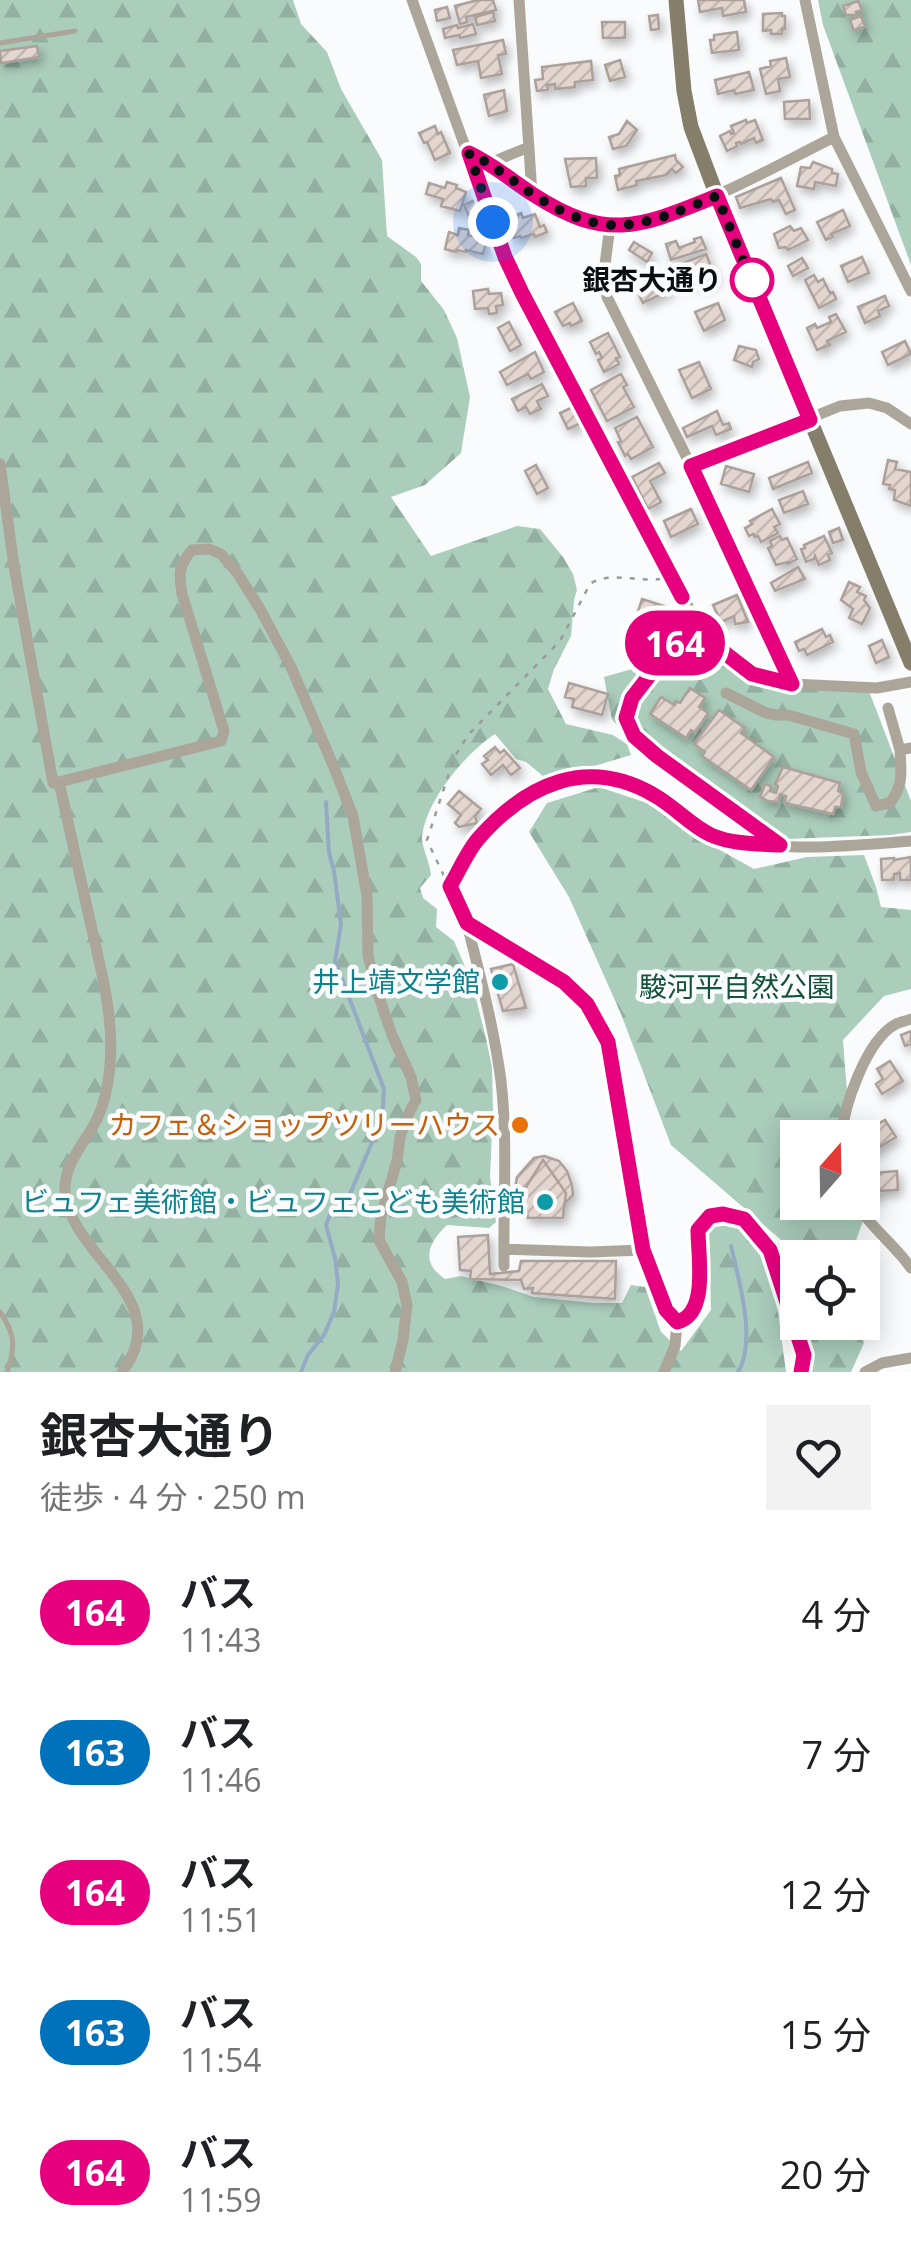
<!DOCTYPE html>
<html lang="ja">
<meta charset="utf-8">
<style>
body{margin:0;font-family:"Open Sans","Noto Sans JP",sans-serif;background:#f2f2f2;color:#202124;height:100vh;display:flex;flex-direction:column;font-size:38px;white-space:nowrap}
*{box-sizing:border-box;margin:0}
p{font-size:32px;color:#757577}
.icon{flex:none;width:55px;height:55px;fill:none;stroke:currentColor;stroke-width:2;stroke-linecap:round;stroke-linejoin:round}
.map{position:relative;height:1372px;overflow:hidden}
.sheet{display:flex;flex-direction:column;background:#fff;flex:1}
.sheet>*{flex:none}
.badge{padding:0 20px;border-radius:32px;font-size:35px;line-height:65px}
.needle{width:65px;rotate:20deg}
.controls{position:absolute;left:780px;top:1120px;display:grid;gap:20px}
.controls a{display:grid;place-items:center;width:100px;height:100px;border-radius:0px;background:#fff;box-shadow:0 5px 25px #0003;font-size:50px}
.you{position:absolute;width:50px;height:50px;margin:-25px;border:8px solid #fff;border-radius:50%;background:#1a73e8;box-shadow:0 0 0 15px #1a73e833}
.map>.badge{position:absolute;translate:-50% -50%;box-shadow:0 0 0 5px #fff}
.round{display:grid;place-items:center;flex:none;width:105px;height:105px;border-radius:0px;background:#f2f2f2}
.summary{display:flex;align-items:center;justify-content:space-between;height:170px;padding:0 40px}
h1{font-size:48px;font-weight:700;line-height:75px}
ul{padding:0;list-style:none}
li{display:flex;align-items:center;gap:30px;height:140px;padding:0 40px}
li div{flex:1}
li b{display:block;font-size:38px}
li em{font-style:normal}
li .badge{min-width:110px;font-weight:700;text-align:center}
.map>svg:first-child{display:block}
</style>
<div class="map">
<svg width="911" height="1372" viewBox="0 0 911 1372">
<defs>
<pattern id="forest-firs" width="22" height="20" patternUnits="userSpaceOnUse" patternTransform="scale(2.5)"><rect width="22" height="20" fill="#abcdbc"/><path d="M5 1l3.5 6h-7zM16 11l3.5 6h-7z" fill="#92afa1"/></pattern>
<pattern id="building-hatch" width="6" height="6" patternUnits="userSpaceOnUse" patternTransform="scale(2.5)"><rect width="6" height="6" fill="#e3d6d0"/><path d="M-1 1l2-2M0 6l6-6M5 7l2-2" fill="none" stroke="#c1b6b2"/></pattern>
<filter id="shadow"><feDropShadow dx="3.5" dy="5.5" stdDeviation="5" flood-color="#0004"/></filter>
</defs>
<rect width="100%" height="100%" fill="#fafbfd"/>
<path fill="url(#forest-firs)" d="M0,0H293L301,24L327,52L341,89L382,160L387,236L416,257L421,264V281L444,310L457,338L470,397L461,453L425,485L391,497L431,556L517,526L540,529L563,557L573,574L577,590L574,600L571,636L554,669L548,689L566,724L613,735L627,744L631,755L561,776H543L526,762L516,759L495,734C466,753 426,800 422,837C421,845 430,863 431,875L420,888L423,898L437,909L436,927L454,941L472,983L485,1034L492,1067L493,1112L490,1176L496,1222L489,1228L447,1225C428,1243 420,1262 445,1279L461,1276L505,1287L534,1297L594,1303H622L631,1285L645,1287L661,1332L681,1351L711,1310L709,1228L735,1224L760,1252L777,1304L786,1372H0Z
M818,0H911V265L823,25Z
M694,636L766,689L869,691L911,801V832L890,835L786,839L627,734L612,720L604,677L632,669L652,685L669,661Z
M599,787L659,807L702,840L754,869L807,857L864,855L876,887L881,907L911,910V989L884,996L843,1040L847,1092L839,1137L798,1138V1202L851,1203L863,1221L850,1257L798,1258L797,1318L781,1240L671,1145L621,1014L569,897L529,832L547,803Z
M799,1323H856L864,1343L851,1372H809L813,1361Z"/>
<g fill="none" stroke-linecap="round" stroke-linejoin="round">
<path stroke="#95aac3" stroke-width="4" d="M731,1246C739,1280 757,1342 738,1372
M301,1372L308,1355L324,1335L334,1312L338,1284L335,1258L326,1225L331,1212L350,1194L382,1119L384,1089L335,961L341,925L334,871L329,853L326,802"/>
</g>
<path fill="url(#building-hatch)" stroke="#aca09a" stroke-width="2.5" filter="url(#shadow)" d="M478,0H493L496,10L466,17L467,22L460,24L455,6Z
M698,0H744L746,12L723,16L722,8L700,12Z
M858,1L862,10L856,12L858,15H846L843,6Z
M447,7L450,18L437,21L435,10Z
M493,12L495,21L477,25L475,17Z
M782,13V16H785V29H782V34H771V30L763,31V14Z
M658,15L659,29L651,30L649,16Z
M861,16L865,26L854,31L850,20Z
M602,22H625V38H603Z
M473,24L476,34L460,38L459,35L445,38L443,29L457,25L458,28Z
M737,32L739,50L712,53L710,40H714V35Z
M503,40L506,54L498,55L502,74L481,78L478,61L457,65L453,50Z
M37,46L39,57L1,63L0,51Z
M786,58L790,77L778,79L780,91L766,94L760,69L771,66L770,61Z
M620,60L625,77L610,81L605,65Z
M591,61L593,80L575,82V87L555,89V84L547,85L548,90L537,91L535,80L543,79L542,67Z
M749,72L754,90L735,94L734,90L718,94L715,80Z
M504,90L507,111L489,116L484,95Z
M809,100L810,119H785L784,102Z
M746,120L747,123L755,120L763,140L756,143L754,138L741,144L740,142L736,143L737,146L727,151L720,136L730,131L731,134L734,133L731,126Z
M627,121L637,130L626,146L613,149L609,137L619,134Z
M435,126L438,134L441,132L450,153L435,160L427,142L424,143L419,133Z
M675,155L676,160L683,167L676,173L672,169L666,175L636,181L637,185L618,190L615,176L620,175L619,169Z
M596,158L597,178H586V186L571,187L565,159Z
M813,162L832,169V173L838,174L836,186L815,182L814,189L797,186L801,167L810,168Z
M781,178L795,210L786,214L779,200L773,202L771,199L740,208L736,197Z
M447,182L457,185L456,188L466,192L460,211L441,206L443,199L426,194L429,183L445,188Z
M475,200L480,211L469,216L464,205Z
M843,210L850,226L831,234L833,237L826,240L817,222Z
M521,213L523,218L535,214L540,227L544,225L547,232L535,237L534,234L521,238L520,236L514,238L510,228L514,227L511,217Z
M790,226L794,231L801,228L808,240L788,250L785,247L779,248L774,234Z
M459,228L469,230L468,235L487,239L483,254L466,250V252L457,250L456,252L445,249L449,232L458,235Z
M701,237L706,249L671,260L666,244L676,241L679,248L695,242L694,239Z
M634,242L652,253L647,262L629,250Z
M706,254L716,279L701,285L699,279L681,286L677,276L681,275L678,269L685,267L683,263Z
M862,257L869,273L848,282L841,266Z
M802,258L808,268L793,276L788,266Z
M814,275L818,282L823,279L830,293L833,292L836,299L819,308L805,280Z
M663,277L670,290L643,303L636,289Z
M488,289L489,294L501,293L503,305L496,306L497,313L489,314L488,308L475,309L473,291Z
M885,296L889,306L878,311L880,316L865,323L858,307Z
M573,303L582,321L571,326L570,323L563,326L555,312Z
M718,303L725,320L704,331L695,312Z
M836,314L846,332L827,341L830,345L817,350L807,328L815,324L817,328L831,322L829,317Z
M509,322L521,345L510,351L498,328Z
M608,333L620,357L616,358L619,364L604,372L598,360L602,358L599,352L596,354L590,342Z
M905,341L911,354L888,365L882,352Z
M739,346L756,350L759,359L753,362L752,367L734,360Z
M535,352L544,372L531,379L528,374L507,385L500,372Z
M699,362L711,389L692,398L679,370Z
M621,374L627,385L623,387L634,407L607,421L591,390Z
M542,384L548,396L537,401L541,409L530,414L526,407L518,411L512,399Z
M573,407L581,423L568,429L560,413Z
M717,411L723,425L729,423L731,429L716,435L712,426L687,437L683,428Z
M637,417L653,447L631,459L628,454L625,456L618,442L621,441L615,428Z
M888,460L897,462L895,469L911,472V506L894,500L895,490L889,489L890,485L883,484Z
M808,462L812,473L773,489L769,478Z
M659,463L665,473L650,481L661,502L648,509L632,477Z
M536,465L548,488L537,494L525,471Z
M726,466L754,474L749,492L721,484Z
M803,491L808,504L784,513L779,500Z
M691,509L698,524L671,537L664,521Z
M772,509L780,524L774,527L778,533L761,542L758,536L755,537L753,534L749,536L745,528L752,524L750,521Z
M839,528L843,540L833,543L829,532Z
M780,536L782,540L787,538L797,559L788,564V562L776,565L768,548L772,546L770,541Z
M824,536L832,553L828,555L830,560L819,565L815,556L814,559L806,562L801,549L805,548L804,545Z
M798,567L805,579L775,591L771,583Z
M849,582L860,587L857,592L866,596L864,600L870,608L862,624L849,618L853,609L841,600Z
M737,595L748,622L735,624L734,616L721,622L713,605Z
M642,599L664,606L659,622L637,615Z
M822,629L826,637L830,635L833,642L807,655L804,649L799,651L795,642Z
M882,640L889,657L876,663L869,646Z
M569,683L608,694L602,715L572,707L574,699L565,697Z
M690,688L705,698L699,707L708,713L695,733L691,730L686,738L650,714L661,697L674,705L676,701L680,703Z
M719,710L745,728L741,733L774,757L751,790L702,756L705,752L694,744Z
M495,747L500,753L504,750L520,768L511,775L503,765L491,775L482,764L488,760L484,756Z
M783,767L840,783L838,791L843,793L841,807H835L833,814L785,803L786,796L780,794L778,802L768,801L760,797L765,784L771,786L770,791L776,793L778,786L775,784Z
M459,791L481,809L475,816L477,823L459,827L455,823L461,815L448,804Z
M911,857V880H900V873L894,874V880H882L881,859L894,858V860Z
M513,964L526,1008L503,1011L491,969Z
M911,1031V1044L905,1046L901,1035Z
M890,1061L903,1081L882,1094L876,1084L883,1079L877,1069Z
M885,1120L896,1137L873,1151L862,1133Z
M544,1156L559,1161L567,1171L572,1185L573,1195L564,1204L563,1218H528L527,1212L517,1200L515,1188L517,1177L534,1158Z
M543,1160L566,1193L563,1218H528L523,1192Z
M897,1171L898,1190L877,1191V1197L862,1195V1174Z
M488,1235L490,1274L519,1271L521,1261H616L615,1299L532,1293L533,1288L524,1289L521,1280L470,1279L471,1271L460,1270L458,1237Z"/>
<g fill="none" stroke-linecap="round" stroke-linejoin="round">
<path stroke="#999b9d" stroke-width="2.5" stroke-dasharray="5 8" stroke-linecap="butt" d="M444,876L427,840L454,758L468,735L560,641L590,584C608,571 638,582 660,579"/>
<path stroke="#aba699" stroke-width="5" d="M0,43L75,31
M0,1312C15,1333 16,1347 7,1372"/>
<path stroke="#aba699" stroke-width="11" d="M412,0L505,257L637,515L694,617L726,654L752,674L792,684L877,688L911,682
M519,0L532,194
M805,0L834,137L911,291
M469,153C504,169 531,200 567,215C587,224 614,228 636,225C654,223 670,215 687,208C738,188 786,161 834,137
M490,163L529,147
M610,226L604,272L607,297L691,466L792,684
M0,464L14,566L53,783L59,782C70,831 81,880 92,930C102,974 114,1018 110,1065C109,1083 104,1106 95,1123C83,1145 64,1164 65,1191C69,1256 178,1299 122,1372
M691,466L840,406L869,403L887,408L911,424
M694,617L631,698L626,719L634,736L657,756L777,843
M726,693L766,713L776,715H788L854,734L861,772L876,806L890,803C904,784 901,773 900,750
M888,708L900,750L911,748
M59,782L221,741L224,731L182,594C179,574 178,566 192,550L209,549L221,554L238,574L260,609L291,667L333,765L353,816L367,896L368,956L378,994L392,1035L411,1077L416,1100L407,1117L400,1137L397,1161L381,1216L379,1240L402,1282L407,1305L403,1340L395,1372
M467,924C480,975 494,1028 501,1081C508,1142 503,1205 504,1266
M841,1138C844,1106 866,1040 896,1024C900,1022 906,1021 911,1019
M855,1202C870,1227 894,1244 911,1268
M504,1249L590,1252L643,1250
M664,1372L675,1346L677,1322
M801,1372L804,1355L770,1250L744,1219L723,1214L711,1216L699,1230C698,1257 709,1314 677,1322L666,1310L643,1250L608,1042L587,1004L564,982L467,923L450,886C459,871 467,853 478,839C526,784 587,756 655,795C674,807 691,826 711,835C718,838 727,838 734,840C792,852 853,846 911,841
M865,1372L882,1363L911,1358"/>
<path stroke="#847e6a" stroke-width="15" d="M676,0L684,91L691,127L717,196L911,663"/>
</g>
<g fill="none" stroke-linecap="round" stroke-linejoin="round">
<g stroke="#fff" stroke-width="22">
<path id="line" d="M682,597L522,293L505,257L469,153C493,164 512,181 534,195C608,243 642,226 717,196L810,420L691,466L792,684L752,674L726,654L694,618L632,698L626,718L634,736L657,756L780,845C758,844 731,844 711,835C691,826 674,806 654,795C587,756 526,784 478,839C467,852 459,871 450,886L467,923L564,982L587,1004L608,1042L643,1250L666,1310L677,1322C709,1314 698,1257 698,1230L710,1216L723,1214L744,1219L770,1250L804,1355L801,1372"/>
</g>
<use href="#line" stroke="#e6007e" stroke-width="15"/>
<path stroke="#0b0e11" stroke-width="10" stroke-dasharray="0 18" d="M493,222L469,153C493,164 512,181 534,195C608,243 642,226 717,196L756,292L752,280"/>
</g>
<circle fill="#fff" stroke="#e6007e" stroke-width="5" cx="752" cy="280" r="20"/>
<g fill="#0f9aa8" stroke="#fafbfd" stroke-width="4">
<circle cx="500" cy="982" r="10"/>
<circle cx="545" cy="1202" r="10"/>
</g>
<circle fill="#e8710a" stroke="#fafbfd" stroke-width="4" cx="520" cy="1125" r="10"/>
<g text-anchor="middle" stroke-width="9" stroke-linejoin="round" paint-order="stroke">
<g font-size="28" font-weight="bold" fill="#0b0e11" stroke="#fafbfd" text-anchor="end">
<text x="722" y="290">銀杏大通り</text>
</g>
<g font-size="28" fill="#0d838f" stroke="#fafbfd" text-anchor="end">
<text x="480" y="992">井上靖文学館</text>
<text x="525" y="1212">ビュフェ美術館・ビュフェこども美術館</text>
</g>
<g font-size="28" fill="#14523b" stroke="#fafbfd">
<text x="737" y="997">駿河平自然公園</text>
</g>
<g font-size="28" fill="#c56008" stroke="#fafbfd" text-anchor="end">
<text x="500" y="1135">カフェ＆ショップツリーハウス</text>
</g>
</g>
</svg>
<div class="controls">
<a><svg class="needle" viewBox="-14 -14 28 28"><path d="M0-13l5 13h-10z" fill="#e53935"/><path d="M0 13l5-13h-10z" fill="#757577"/></svg></a>
<a><svg class="icon" aria-label="locate" viewBox="0 0 24 24"><circle cx="12" cy="12" r="6"/><path d="M12 2v4M12 18v4M2 12h4M18 12h4"/></svg></a>
</div>
<div class="you" style="left:493px;top:222px"></div>
<b class="badge" style="left:675px;top:643px;background:#e6007e;color:#fff">164</b>
</div>
<section class="sheet">
<div class="summary"><div><h1>銀杏大通り</h1><p>徒歩 · 4 分 · 250 m</p></div><a class="round"><svg class="icon" aria-label="heart" viewBox="0 0 24 24"><path d="M12 20l-8-8c-3-5 5-10 8-4 3-6 11-1 8 4z"/></svg></a></div>
<ul>
<li><span class="badge" style="background:#e6007e;color:#fff">164</span><div><b>バス</b><p>11:43</p></div><em>4 分</em></li>
<li><span class="badge" style="background:#0072bc;color:#fff">163</span><div><b>バス</b><p>11:46</p></div><em>7 分</em></li>
<li><span class="badge" style="background:#e6007e;color:#fff">164</span><div><b>バス</b><p>11:51</p></div><em>12 分</em></li>
<li><span class="badge" style="background:#0072bc;color:#fff">163</span><div><b>バス</b><p>11:54</p></div><em>15 分</em></li>
<li><span class="badge" style="background:#e6007e;color:#fff">164</span><div><b>バス</b><p>11:59</p></div><em>20 分</em></li>
</ul>
</section>
